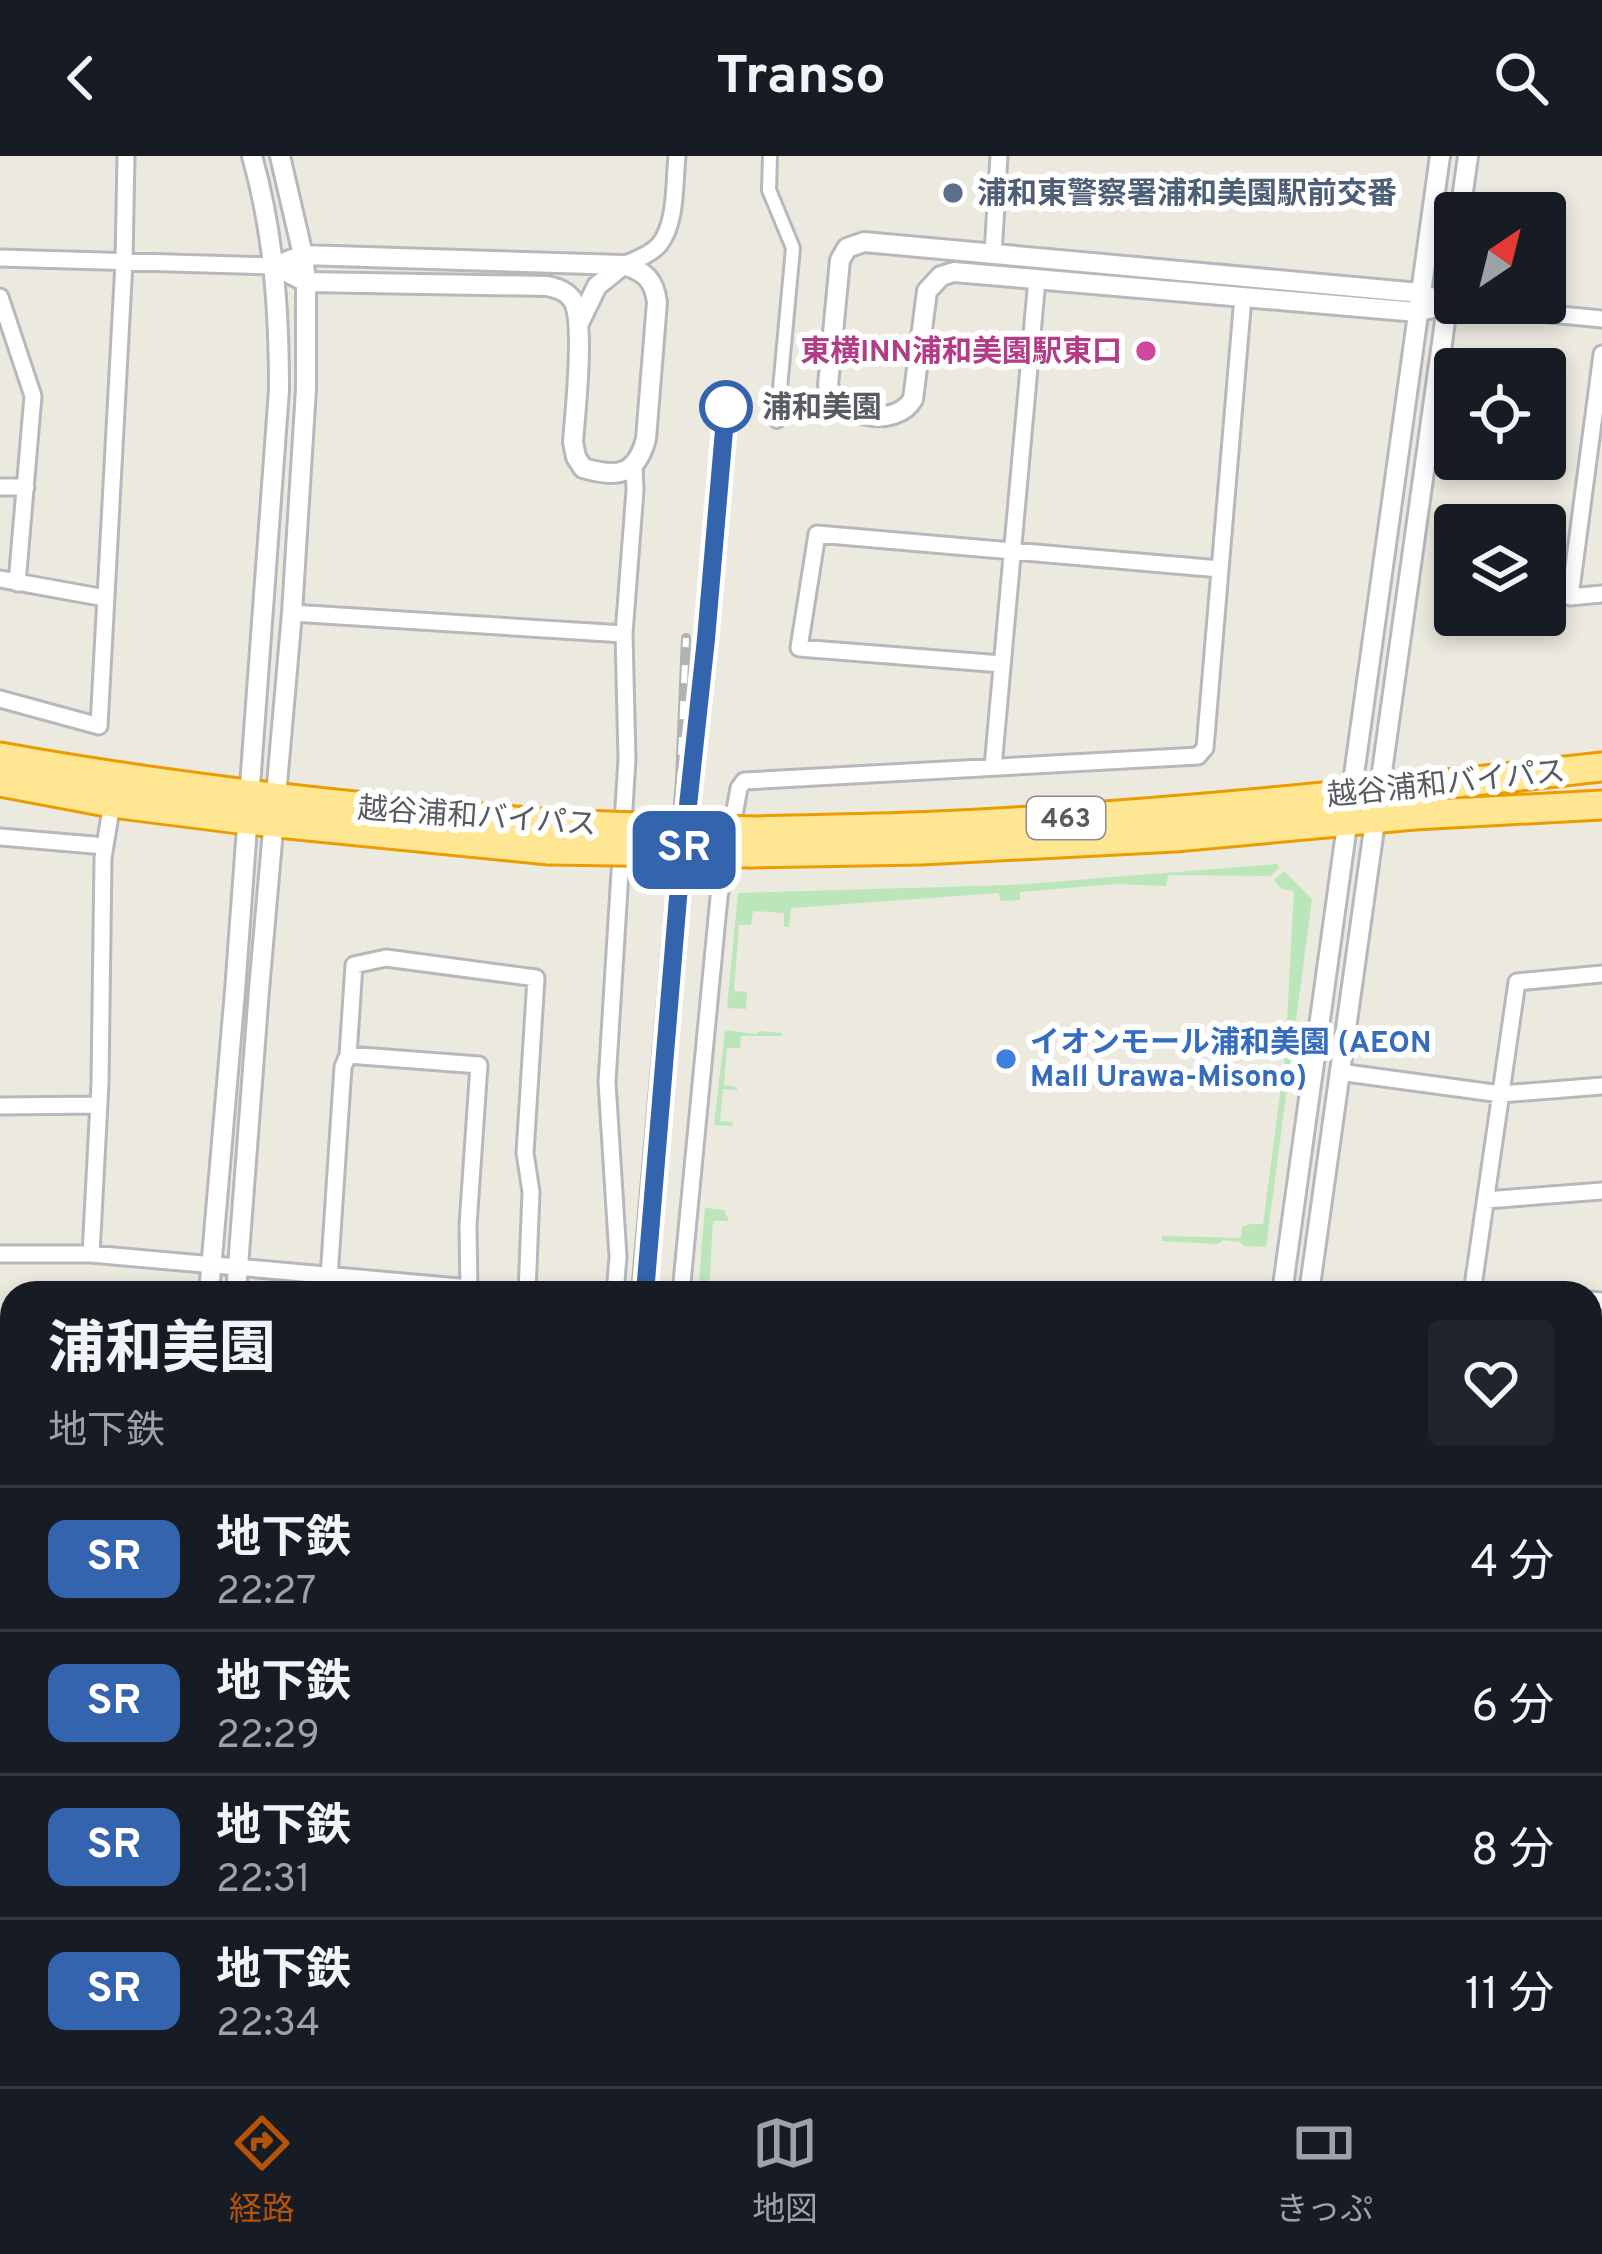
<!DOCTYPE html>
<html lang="ja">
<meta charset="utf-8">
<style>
body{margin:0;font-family:Overpass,"Noto Sans JP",sans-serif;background:#20242c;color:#f1f3f6;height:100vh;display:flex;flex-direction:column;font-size:45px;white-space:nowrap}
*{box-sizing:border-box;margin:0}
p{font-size:39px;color:#9ea1a6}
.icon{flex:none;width:66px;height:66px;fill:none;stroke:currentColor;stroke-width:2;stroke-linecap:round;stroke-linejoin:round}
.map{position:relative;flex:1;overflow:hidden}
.side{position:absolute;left:0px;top:1125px;width:1602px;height:807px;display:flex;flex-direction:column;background:#171b24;border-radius:36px 36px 0 0;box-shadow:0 6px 18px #0003}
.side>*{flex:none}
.badge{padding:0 24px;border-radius:18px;font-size:42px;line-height:78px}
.needle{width:78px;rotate:35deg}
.controls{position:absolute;left:1434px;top:36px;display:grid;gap:24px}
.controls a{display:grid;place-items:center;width:132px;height:132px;border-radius:12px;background:#171b24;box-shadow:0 6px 18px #0003;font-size:60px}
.map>.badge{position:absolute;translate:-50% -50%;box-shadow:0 0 0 6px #fff}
.round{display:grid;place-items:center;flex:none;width:126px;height:126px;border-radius:12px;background:#20242c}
.head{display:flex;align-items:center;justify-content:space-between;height:204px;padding:0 48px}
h1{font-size:57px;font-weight:700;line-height:90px}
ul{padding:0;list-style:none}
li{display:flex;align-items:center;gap:36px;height:144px;padding:0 48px;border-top:3px solid #363941}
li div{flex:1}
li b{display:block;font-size:45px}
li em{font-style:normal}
li .badge{min-width:132px;font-weight:700;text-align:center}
header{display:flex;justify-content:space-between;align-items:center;height:156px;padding:0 48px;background:#171b24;font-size:54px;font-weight:700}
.dock{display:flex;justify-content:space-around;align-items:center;height:168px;border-top:3px solid #363941;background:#171b24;font-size:33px;color:#9ea1a6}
.dock a{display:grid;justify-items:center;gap:6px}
.dock .active{color:#b45309}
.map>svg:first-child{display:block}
</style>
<header><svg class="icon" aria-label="back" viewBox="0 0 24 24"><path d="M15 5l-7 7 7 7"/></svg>Transo<svg class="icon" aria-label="search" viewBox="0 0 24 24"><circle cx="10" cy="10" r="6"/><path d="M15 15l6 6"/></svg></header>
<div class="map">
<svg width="1602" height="1930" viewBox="0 0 1602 1930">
<rect width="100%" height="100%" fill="#ece9df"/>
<path fill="#bae6b9" d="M1277,708L1280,711L1270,720L1168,719L1166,730L1117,728L1020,736V744L1000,745L999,737L791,752L789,771H784V757L753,755L751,769H739L734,835L747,836L746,853L727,852L738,737L1012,729Z
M1284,715L1312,743L1266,1091L1244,1090L1240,1086L1223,1084L1218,1088L1162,1085V1080L1241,1082L1242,1071L1251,1068H1263L1285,901L1294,735L1282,733L1274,724Z
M725,874L756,878L760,875L782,877V880H741L740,892H727L724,929L737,931V934L723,933L720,965L733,966L732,970L714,969Z
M705,1052L724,1054L729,1065H713L709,1137H698Z"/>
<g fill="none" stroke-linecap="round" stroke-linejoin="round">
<g stroke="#b5b8bd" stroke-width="18">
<path id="pedestrian" d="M770,0L769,34L793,92L777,265"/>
</g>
<g stroke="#b5b8bd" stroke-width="21">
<path id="minor" d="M993,98L999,0
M0,102L275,110
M623,109C635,104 650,99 659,89C677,67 674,27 677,0
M0,141L33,240L17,427
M1448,148L1602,163
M1602,198L1570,441L1602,438
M0,331H26
M0,423L105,442
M292,457L624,478L635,334L634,310
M1002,508L799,492L817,378L1220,413
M0,543L99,570L124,106L126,0
M993,611L1037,123
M0,681L105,690
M348,899L479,909L468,1069L469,1137
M1339,916L1501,938L1602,930
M0,950L98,949
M1486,1044L1602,1035
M0,1098H91L470,1132
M91,1098L100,927L103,702L112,647
M328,1137L343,911L348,899L354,809L386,802L536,822L525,997L531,1036L527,1137
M615,1137L618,1101L607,926L627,603L624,478
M681,1137L719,741L739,632L744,625L1198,600L1205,592L1243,141
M1472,1137L1517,826L1602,818
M1590,1144L1602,1145
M1590,1276L1602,1277
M1590,1381L1602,1383
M1590,1488L1602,1490
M1590,1595L1602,1597
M0,1611L12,1607
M1590,1705L1602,1707
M1590,1822L1602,1824
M0,1856L12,1857
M395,1920L396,1930
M1401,1920V1930
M243,1930L244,1920
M463,1930L464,1920
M571,1930L572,1920
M652,1930L653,1920"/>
</g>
<g stroke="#b5b8bd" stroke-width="24">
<path id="tertiary" d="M1460,57L1468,0
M864,86L1420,137L1448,148L1417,156L954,116L941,120L927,135L913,243C896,273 838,261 828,229L840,104L847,92Z
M303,99L623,109C645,115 654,124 657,146L646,283C636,320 617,322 583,312L576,301L573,286C575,259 586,162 572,143C565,134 556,132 547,130L306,126L275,110Z
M580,165L597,130L623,109
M209,1137L235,835L279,234C279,154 274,78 252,0
M236,1137L259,834L292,457L306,233V126L303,99L280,0
M1282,1137L1440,0
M1309,1137L1455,94
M1213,1920V1930
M1236,1920L1237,1930
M146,1930V1920
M168,1930L169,1920"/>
</g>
<g stroke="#eb9c00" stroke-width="33">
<path id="trunk" d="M0,601C183,634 366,653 551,668
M0,626L112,647L247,664L549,694
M753,675C814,673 875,673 936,670C1158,660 1381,636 1602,611
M751,697L921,694L1175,681L1415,659L1602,649"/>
</g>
<use href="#pedestrian" stroke="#fff" stroke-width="12"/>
<use href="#minor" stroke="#fff" stroke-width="15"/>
<use href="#tertiary" stroke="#fff" stroke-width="18"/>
<use href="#trunk" stroke="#ffe692" stroke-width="27"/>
<g stroke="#b1b2b2" stroke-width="10">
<path id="rail" d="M699,552L706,483
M635,1137L680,625L686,482"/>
</g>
<use href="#rail" stroke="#fff" stroke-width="6" stroke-dasharray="18" stroke-linecap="butt"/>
<g stroke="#eb9c00" stroke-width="33" stroke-linecap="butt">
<path id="trunk-bridge" d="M551,668L753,675
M549,694L751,697"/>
</g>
<use href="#trunk-bridge" stroke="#ffe692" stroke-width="27"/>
</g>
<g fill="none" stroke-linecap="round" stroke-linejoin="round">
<g stroke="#fff" stroke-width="27">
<path id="line" d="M645,1137L678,742L706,483L726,251"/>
</g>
<use href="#line" stroke="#3564af" stroke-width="18"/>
</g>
<circle fill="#5c6f8a" stroke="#fff" stroke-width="4.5" cx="953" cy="37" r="12"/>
<circle fill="#d1479c" stroke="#fff" stroke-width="4.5" cx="1146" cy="195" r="12"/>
<circle fill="#fff" stroke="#3564af" stroke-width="6" cx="726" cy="251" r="24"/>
<circle fill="#3f7fe0" stroke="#fff" stroke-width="4.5" cx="1006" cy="903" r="12"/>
<g text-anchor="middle" stroke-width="12" stroke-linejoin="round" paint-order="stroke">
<rect fill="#fff" stroke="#8a8d90" stroke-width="3" x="1027" y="641" width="78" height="42" rx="9"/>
<g font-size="27" font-weight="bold" fill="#585c61">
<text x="1066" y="671">463</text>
</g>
<g font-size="30" font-weight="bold" fill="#4e5e75" stroke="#fff" text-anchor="start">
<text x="977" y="47">浦和東警察署浦和美園駅前交番</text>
</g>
<g font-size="30" font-weight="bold" fill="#b23c85" stroke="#fff" text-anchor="end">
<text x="1122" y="205">東横INN浦和美園駅東口</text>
</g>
<g font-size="30" font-weight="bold" fill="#585c61" stroke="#fff" text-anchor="start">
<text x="762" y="261">浦和美園</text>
</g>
<g font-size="30" fill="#585c61" stroke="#fff">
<text transform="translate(1446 627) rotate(-6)" y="10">越谷浦和バイパス</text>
<text transform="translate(477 660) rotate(4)" y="10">越谷浦和バイパス</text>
</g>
<g font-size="30" font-weight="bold" fill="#366cbe" stroke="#fff" text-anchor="start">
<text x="1030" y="896">イオンモール浦和美園 (AEON<tspan x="1030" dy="34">Mall Urawa-Misono)</tspan></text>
</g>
</g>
</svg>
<div class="controls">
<a><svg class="needle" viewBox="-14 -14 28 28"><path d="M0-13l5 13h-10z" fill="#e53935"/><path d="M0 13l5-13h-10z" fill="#9ea1a6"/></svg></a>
<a><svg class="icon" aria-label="locate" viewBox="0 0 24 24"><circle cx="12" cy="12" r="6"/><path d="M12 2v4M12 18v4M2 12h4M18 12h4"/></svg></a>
<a><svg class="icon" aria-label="layers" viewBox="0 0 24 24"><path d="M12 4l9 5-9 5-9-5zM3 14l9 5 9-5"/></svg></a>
</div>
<b class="badge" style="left:684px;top:694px;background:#3564af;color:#fff">SR</b>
<section class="side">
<div class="head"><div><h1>浦和美園</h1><p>地下鉄</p></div><a class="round"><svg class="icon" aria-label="heart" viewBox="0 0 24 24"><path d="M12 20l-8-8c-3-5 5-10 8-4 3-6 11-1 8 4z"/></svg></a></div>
<ul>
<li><span class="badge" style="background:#3564af;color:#fff">SR</span><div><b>地下鉄</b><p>22:27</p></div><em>4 分</em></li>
<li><span class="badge" style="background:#3564af;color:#fff">SR</span><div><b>地下鉄</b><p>22:29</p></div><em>6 分</em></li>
<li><span class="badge" style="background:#3564af;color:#fff">SR</span><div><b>地下鉄</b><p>22:31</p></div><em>8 分</em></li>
<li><span class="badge" style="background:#3564af;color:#fff">SR</span><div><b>地下鉄</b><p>22:34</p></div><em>11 分</em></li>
</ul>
</section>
</div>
<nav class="dock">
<a class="active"><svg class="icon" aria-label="directions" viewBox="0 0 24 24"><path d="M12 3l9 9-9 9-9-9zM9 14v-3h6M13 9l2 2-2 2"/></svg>経路</a>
<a><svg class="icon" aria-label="map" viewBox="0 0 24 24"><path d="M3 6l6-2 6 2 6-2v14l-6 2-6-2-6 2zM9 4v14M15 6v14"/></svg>地図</a>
<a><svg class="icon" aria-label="tickets" viewBox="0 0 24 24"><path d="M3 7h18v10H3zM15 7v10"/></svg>きっぷ</a>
</nav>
